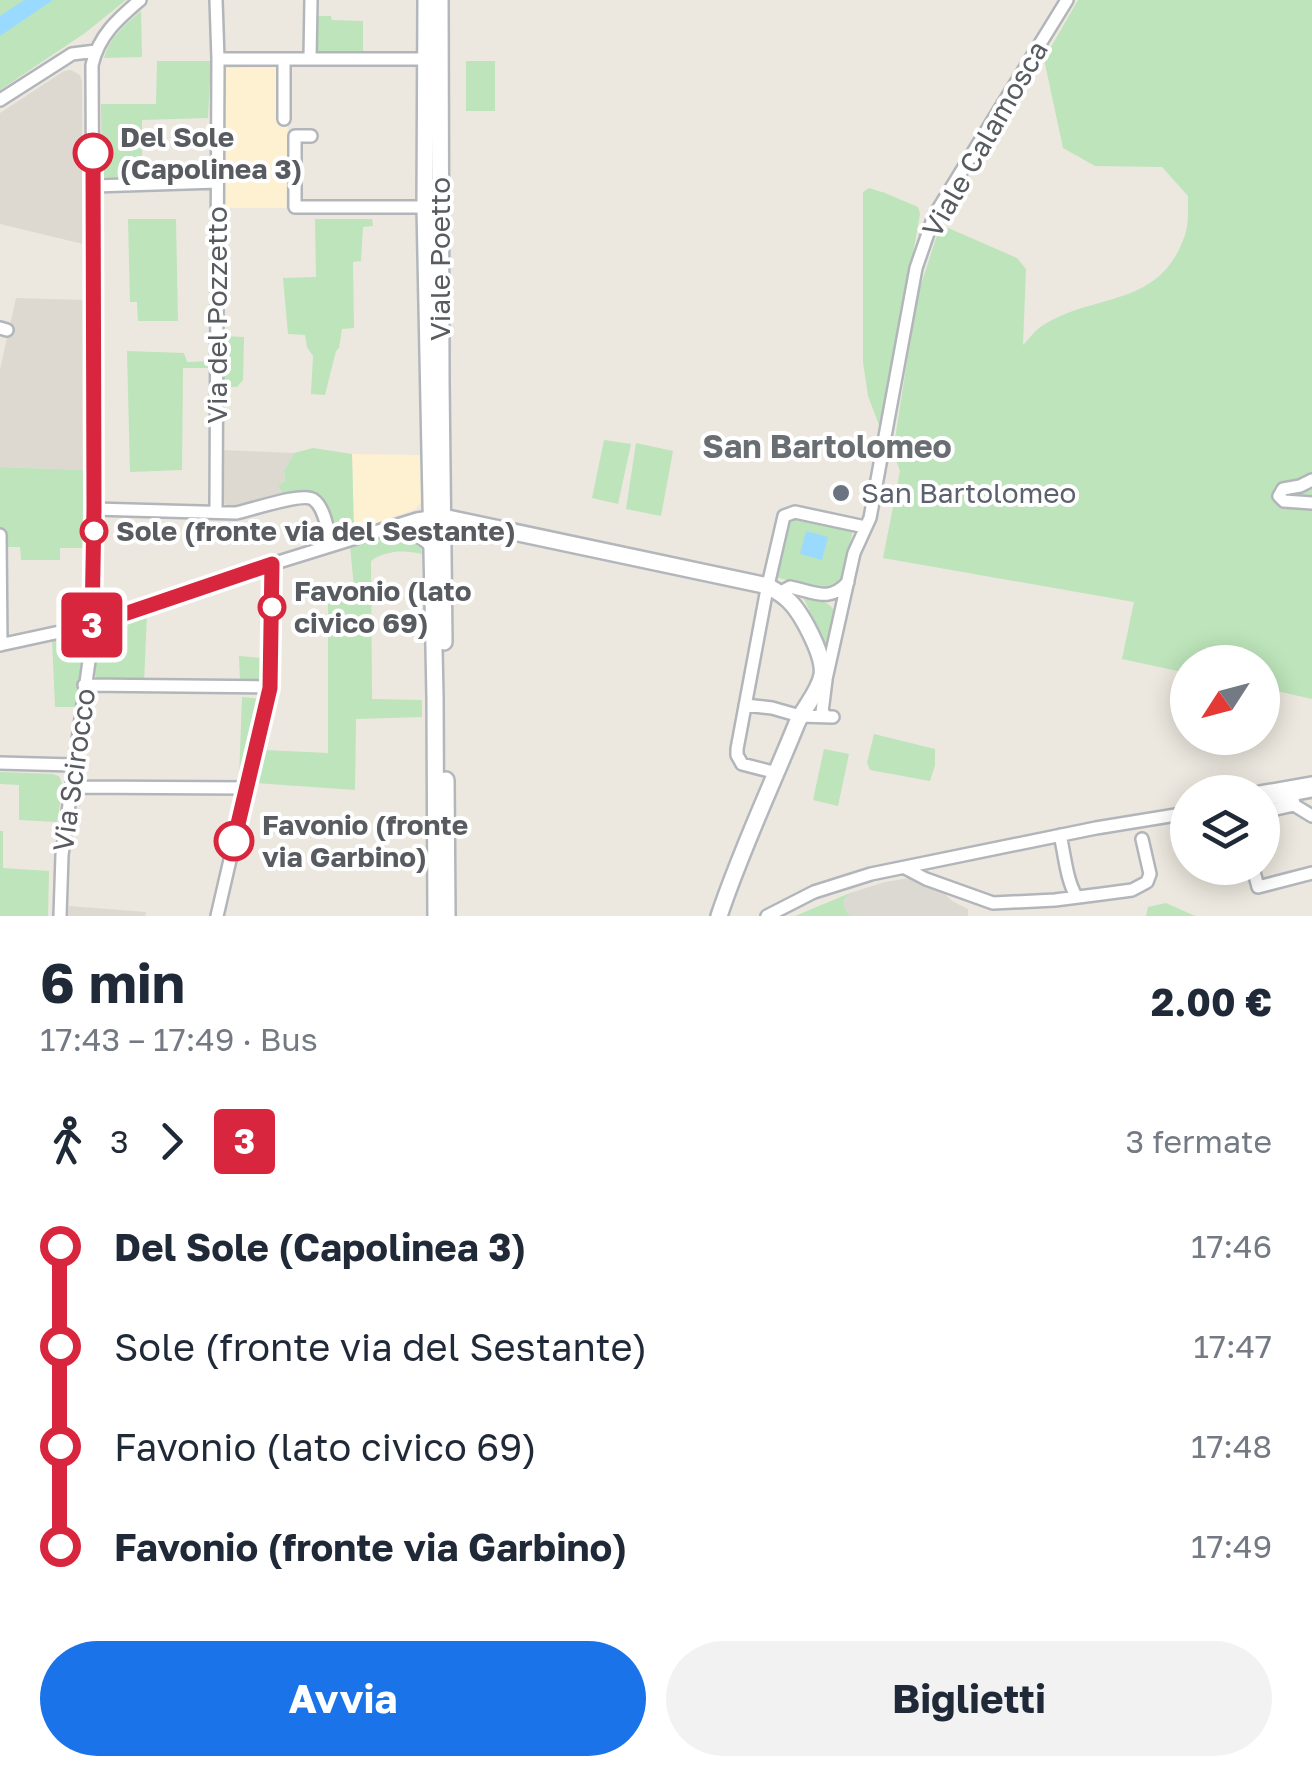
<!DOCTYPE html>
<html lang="it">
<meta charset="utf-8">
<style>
body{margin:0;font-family:"Golos Text",sans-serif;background:#f2f2f3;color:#1f2937;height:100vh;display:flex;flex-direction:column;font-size:38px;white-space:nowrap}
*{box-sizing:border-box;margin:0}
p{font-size:32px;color:#747a83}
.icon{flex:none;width:55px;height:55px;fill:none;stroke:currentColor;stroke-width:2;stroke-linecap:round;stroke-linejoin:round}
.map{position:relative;height:916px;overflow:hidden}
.panel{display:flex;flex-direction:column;background:#fff;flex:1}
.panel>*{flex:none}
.badge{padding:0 20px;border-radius:8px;font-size:35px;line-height:65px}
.needle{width:65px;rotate:234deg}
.buttons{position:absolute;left:1170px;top:645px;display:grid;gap:20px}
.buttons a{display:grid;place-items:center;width:110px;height:110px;border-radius:50%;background:#fff;box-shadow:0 5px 25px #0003;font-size:50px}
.map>.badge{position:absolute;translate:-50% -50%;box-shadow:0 0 0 5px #fff}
.legs{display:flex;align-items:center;gap:15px;height:110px;padding:0 40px;font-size:32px}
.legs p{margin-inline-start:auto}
.summary{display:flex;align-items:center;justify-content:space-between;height:170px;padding:0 40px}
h1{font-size:55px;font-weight:700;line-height:75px}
.primary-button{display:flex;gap:20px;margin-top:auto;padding:20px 40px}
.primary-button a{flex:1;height:115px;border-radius:60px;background:#1a73e8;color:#fff;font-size:40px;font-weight:700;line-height:115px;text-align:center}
.primary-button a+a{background:#f2f2f3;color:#1f2937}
ul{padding:0 40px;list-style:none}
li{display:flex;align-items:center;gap:35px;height:100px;font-size:38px}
li i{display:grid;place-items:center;width:15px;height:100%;margin:0 12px;background:currentColor}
li i::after{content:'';width:25px;height:25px;margin:-12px;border:8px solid;border-radius:50%;background:#fff}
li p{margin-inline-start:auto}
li:first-child i{background:linear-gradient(#0000 50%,currentColor 0)}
li:last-child i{background:linear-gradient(currentColor 50%,#0000 0)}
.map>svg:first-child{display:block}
</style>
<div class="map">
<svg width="1312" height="916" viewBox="0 0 1312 916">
<rect width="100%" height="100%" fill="#ece8df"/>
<path fill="#fef1d1" d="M276,67L279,74L280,121L288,125L286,208H223L222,68Z
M352,454L420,455L421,502L416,509L354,531Z"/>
<path fill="#dcd9d3" d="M909,878L933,885L942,891L952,901L968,909V916H852L847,913L843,901L850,893L885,882Z"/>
<path fill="#ded9d0" d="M71,70L80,75L82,81L83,244L0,224V113L64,71Z
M16,298L86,300L85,470L0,467V369Z
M223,450L294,453L284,471L285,481L278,485L283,495L248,506L226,505L223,502Z
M69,906L146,912L145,916H68Z"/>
<path fill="#bde4ba" d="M0,0H126L85,33L0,90Z
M1078,0H1312V699L1263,688L1262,662H1188L1187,673L1122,659L1134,602L883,558L900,471L893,452L917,297L938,232L946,227L1017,258L1026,269L1023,345C1028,340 1033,333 1039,328C1092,291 1159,311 1185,235C1189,223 1188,208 1188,196L1162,167L1095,166L1063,148L1044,59Z
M141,11L142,57L104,58C110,37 125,25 141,11Z
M314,16H331L332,20L363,21V51L315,53Z
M157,61H211L208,118L142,120V179L102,177L101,104H156Z
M466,61H495V111H466Z
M869,188L885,193L918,207L920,214L886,406L879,425L868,396L863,362V192Z
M128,219H176L178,321H138L137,302H130Z
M315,219H372L373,226L363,227L361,261L353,262L354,328L342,329L339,348L336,351L325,395L311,394L313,356L307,347L305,335L288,334L283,278L316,277Z
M224,336L244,337L243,380L237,387H224Z
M127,351L184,353L187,362L214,361L213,368H183L182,470L130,472Z
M604,440L631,444L618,504L592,498Z
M636,443L673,451L661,516L626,509Z
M313,448L352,454L354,531L333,538L308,492L283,495L278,485L285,481L284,471L294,453Z
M0,467L85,470V548H60V560H21L20,547H4L0,531Z
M798,518L853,530L842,581L829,591L775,577L786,525Z
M405,533L421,545L422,554C405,550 386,550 371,561L372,699L422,700V717L356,719L355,790L255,783L264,750L328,753V599L355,598L350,546L361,542Z
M806,597C844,605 835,612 828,645H826L804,599Z
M147,614L144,683L98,680L95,675L99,626Z
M85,630L76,707H55L52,638Z
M239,656L262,658L261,681H240Z
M242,697L260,699L239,780Z
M874,734L935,749V765L930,781L870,770L867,763Z
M824,749L849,754L838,806L813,800Z
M0,772L53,774L59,776L63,786L57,822L19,820V785L0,784Z
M0,831H3V868L49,871L48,916H0Z
M850,893L843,901L847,913L852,916H795Z
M1166,903L1195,916H1146L1148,907Z"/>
<path fill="#9bdaff" d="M24,0H53L0,36V16Z
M806,531L828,537L822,560L800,554Z"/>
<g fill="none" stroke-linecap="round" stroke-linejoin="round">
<g stroke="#b2b6ba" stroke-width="16">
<path id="street" d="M216,0L218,59L216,511
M310,58L311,0
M218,59H426
M284,59V119
M0,100L72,54L96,51
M311,136H295V207H425
M94,186L217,182
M0,328L7,330
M1312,480L1300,486L1283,489L1279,496L1284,501L1312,503
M94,509L236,513C252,510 304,491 314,500C325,508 328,533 332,545
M394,529C411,530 420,536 432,547
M0,535L1,645
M779,593L790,587C815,592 829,603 848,582
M0,645L92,625L272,564L417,519L436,516
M826,679L854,553L870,518L916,268L934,216L1067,0
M84,685L270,687
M745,705L772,708L800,716L833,717
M826,716L822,712L826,680
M0,763L73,765
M777,773L742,764L737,755V749L766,594L784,516L795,512L865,527
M72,787L247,788
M1292,791L1294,805L1312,816
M1260,792L1312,783
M1262,800L1312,791
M1262,812L1294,805
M1060,835C1065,856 1066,878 1076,896
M905,868L926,879L993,903L1055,900L1102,894L1132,890L1147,882L1150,874L1142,839
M1253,868L1258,887L1312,873
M60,916L62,855L89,661L92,625L94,509L92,65C99,35 118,19 140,0
M217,916L270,687L272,564
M767,916L814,892L871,874L1096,828L1188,813"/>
</g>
<g stroke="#b3b7bc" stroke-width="20">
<path id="secondary" d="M426,0L425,207L435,697L436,916
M440,0L441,382L444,642
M443,517L768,586C774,590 782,594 787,599C801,611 825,656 822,675C819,692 804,707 797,723C771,787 741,850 719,916
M446,780L447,916"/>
</g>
<use href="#street" stroke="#fff" stroke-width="11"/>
<use href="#secondary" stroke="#fff" stroke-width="15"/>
</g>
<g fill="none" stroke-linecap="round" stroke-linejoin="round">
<g stroke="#fff" stroke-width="22">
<path id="line-1" d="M93,153L94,508L92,625L272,564L270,688L234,841"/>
</g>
<use href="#line-1" stroke="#d7263d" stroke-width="15"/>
</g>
<g fill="#fff" stroke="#d7263d" stroke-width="5">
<circle cx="93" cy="153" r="18"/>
<circle cx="94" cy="531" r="12"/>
<circle cx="272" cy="607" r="12"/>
<circle cx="234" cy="841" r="18"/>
</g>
<circle fill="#6b7280" stroke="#fff" stroke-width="4" cx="841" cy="493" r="10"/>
<g text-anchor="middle" stroke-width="8" stroke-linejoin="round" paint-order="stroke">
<g font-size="28" font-weight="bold" fill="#585c60" stroke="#fff" text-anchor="start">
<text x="120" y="147">Del Sole<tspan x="120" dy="32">(Capolinea 3)</tspan></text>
<text x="116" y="541">Sole (fronte via del Sestante)</text>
<text x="294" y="601">Favonio (lato<tspan x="294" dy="32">civico 69)</tspan></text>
<text x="262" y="835">Favonio (fronte<tspan x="262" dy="32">via Garbino)</tspan></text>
</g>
<g font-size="28" fill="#585c60" stroke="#fff">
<text transform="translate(985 139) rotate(-60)" y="10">Viale Calamosca</text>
<text transform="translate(440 259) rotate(-90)" y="10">Viale Poetto</text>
<text transform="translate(217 315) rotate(-90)" y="10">Via del Pozzetto</text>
<text transform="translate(74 770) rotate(-82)" y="10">Via Scirocco</text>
</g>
<g font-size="28" fill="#5b616d" stroke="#fff" text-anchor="start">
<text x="861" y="503">San Bartolomeo</text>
</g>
<g font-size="32" font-weight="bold" fill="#696e72" stroke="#fff">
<text x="827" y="458">San Bartolomeo</text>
</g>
</g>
</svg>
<div class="buttons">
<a><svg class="needle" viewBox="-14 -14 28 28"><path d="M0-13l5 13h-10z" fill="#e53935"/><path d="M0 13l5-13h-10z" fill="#747a83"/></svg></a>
<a><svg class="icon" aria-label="layers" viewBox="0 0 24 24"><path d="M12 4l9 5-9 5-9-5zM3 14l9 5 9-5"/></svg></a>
</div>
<b class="badge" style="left:92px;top:625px;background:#d7263d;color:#fff">3</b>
</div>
<section class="panel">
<div class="summary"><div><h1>6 min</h1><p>17:43 – 17:49 · Bus</p></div><b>2.00 €</b></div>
<div class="legs"><svg class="icon" aria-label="walk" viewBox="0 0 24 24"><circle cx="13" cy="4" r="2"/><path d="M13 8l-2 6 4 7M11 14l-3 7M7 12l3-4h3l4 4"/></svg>3<svg class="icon" aria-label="forward" viewBox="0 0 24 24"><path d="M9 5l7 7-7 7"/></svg><b class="badge" style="background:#d7263d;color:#fff">3</b><p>3 fermate</p></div>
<ul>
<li><i style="color:#d7263d"></i><b>Del Sole (Capolinea 3)</b><p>17:46</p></li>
<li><i style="color:#d7263d"></i><span>Sole (fronte via del Sestante)</span><p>17:47</p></li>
<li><i style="color:#d7263d"></i><span>Favonio (lato civico 69)</span><p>17:48</p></li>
<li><i style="color:#d7263d"></i><b>Favonio (fronte via Garbino)</b><p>17:49</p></li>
</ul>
<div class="primary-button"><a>Avvia</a><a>Biglietti</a></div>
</section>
